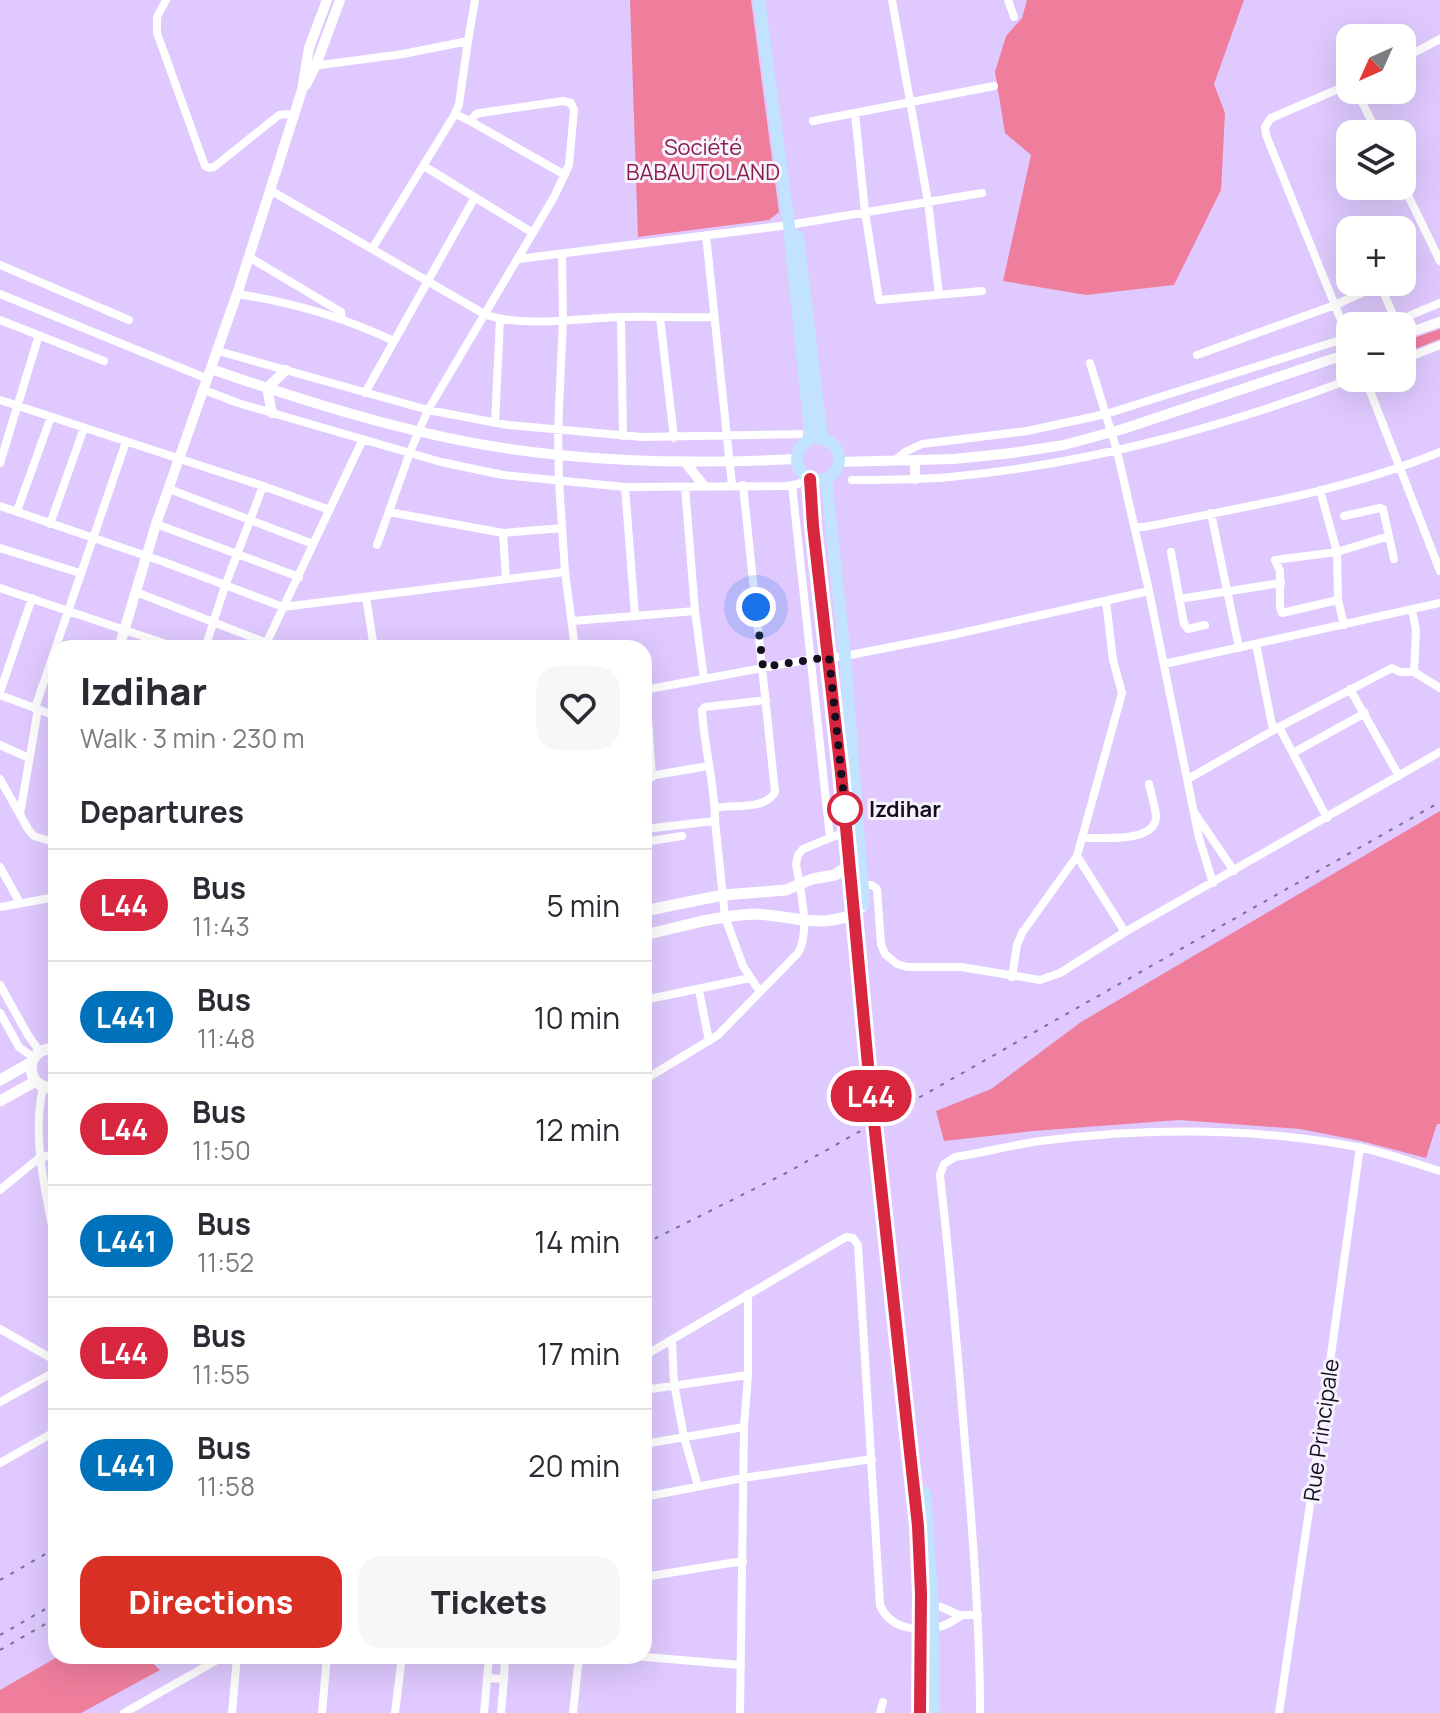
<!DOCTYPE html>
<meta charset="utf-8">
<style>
body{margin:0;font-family:Manrope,sans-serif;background:#f7f7f7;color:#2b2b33;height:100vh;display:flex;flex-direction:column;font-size:30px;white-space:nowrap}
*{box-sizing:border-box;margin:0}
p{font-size:26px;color:#7c7c81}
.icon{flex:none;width:44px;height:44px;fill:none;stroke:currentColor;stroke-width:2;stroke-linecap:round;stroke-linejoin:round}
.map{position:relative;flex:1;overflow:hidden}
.sheet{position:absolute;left:48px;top:640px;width:604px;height:1024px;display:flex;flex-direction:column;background:#fff;border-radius:24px;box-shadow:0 8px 32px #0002}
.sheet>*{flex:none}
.badge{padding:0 16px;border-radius:26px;font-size:28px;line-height:52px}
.needle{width:52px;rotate:225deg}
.buttons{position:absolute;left:1336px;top:24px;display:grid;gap:16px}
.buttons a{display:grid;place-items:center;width:80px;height:80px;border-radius:16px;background:#fff;box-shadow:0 8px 32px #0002;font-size:40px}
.you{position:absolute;width:40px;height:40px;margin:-20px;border:6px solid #fff;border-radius:50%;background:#1a73e8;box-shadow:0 0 0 12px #1a73e833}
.map>.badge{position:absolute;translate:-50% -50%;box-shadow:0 0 0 4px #fff}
h2{padding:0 32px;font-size:30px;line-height:72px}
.round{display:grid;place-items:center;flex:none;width:84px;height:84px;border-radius:24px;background:#f7f7f7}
.head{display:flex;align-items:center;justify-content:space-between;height:136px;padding:0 32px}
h1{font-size:38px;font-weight:800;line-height:60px}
.primary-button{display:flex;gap:16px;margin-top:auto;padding:16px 32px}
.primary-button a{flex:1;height:92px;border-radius:24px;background:#d93025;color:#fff;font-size:32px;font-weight:800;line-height:92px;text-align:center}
.primary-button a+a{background:#f7f7f7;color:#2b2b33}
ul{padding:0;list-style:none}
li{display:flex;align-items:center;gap:24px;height:112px;padding:0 32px;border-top:2px solid #e1e1e2}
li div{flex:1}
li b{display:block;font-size:30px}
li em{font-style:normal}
li .badge{min-width:88px;font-weight:700;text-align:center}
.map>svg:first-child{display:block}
</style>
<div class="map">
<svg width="1440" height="1713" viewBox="0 0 1440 1713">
<rect width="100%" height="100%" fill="#dfc9fe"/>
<path fill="#ef7e9d" d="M630,0H751L779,212L769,220L638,237Z
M1027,0H1244L1214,84L1225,113L1221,190L1174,285L1086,295L1003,281L1031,155L1005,133L995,72L1006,36L1022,18Z
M1440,329V339L1402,354V342Z
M1440,811V1124H1437L1426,1158L1361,1141L1300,1129L1179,1120L1033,1131L944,1141L936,1111L991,1089L1081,1022Z
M59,1656H145L160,1670L81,1713H0V1690Z"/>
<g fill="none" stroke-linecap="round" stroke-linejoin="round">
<path stroke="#fff" stroke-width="8" d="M166,0L157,17V33L205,166L209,168L214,167L279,115L287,114L294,116
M892,0L928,202L939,295
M1008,0L1014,17
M1402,59L1440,39
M313,66L403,54L468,41L475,0
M1356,90L1378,134
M855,113L865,212L879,300L982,291
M470,121L565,175
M813,121L994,86
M424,166L533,233
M1402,183L1440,261
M270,190L486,315C528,328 578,318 621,317C652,316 683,318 714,317
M706,235L732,485
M372,249L455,114L459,104L468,41
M562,254L563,321L558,431L559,481L565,572L575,648
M249,257L341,312L342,319
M518,259L789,225L982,193
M0,265L129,320
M0,294L208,379
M237,294C292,302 343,317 394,341
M621,317L623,436
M660,318L674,438
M0,320L104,361
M1385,326L1440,303
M1349,340L1266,135L1265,127L1271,118L1350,84
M218,351L428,410L508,425L642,437L810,434
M1197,355L1335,305L1375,287L1383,291L1396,322
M1402,360L1440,345
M1090,363L1117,451L1149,591L1199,838L1213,883
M1365,378L1440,571
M204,390L238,403L441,462L503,475L625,487L787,486L798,484L809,478
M365,393L475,197
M0,400L263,486L330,510
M495,423L500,319
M894,461L905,452L922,444L1027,431L1106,414L1350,337
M0,463L39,335
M852,480C885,480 918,480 950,477C1090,464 1223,427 1354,378
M792,485L830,838
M625,487L635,615
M685,487L695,611L704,679
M169,489L313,544
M1320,490L1337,552L1338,600L1344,625
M0,506L164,562L283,607L565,572
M17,511L51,417
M389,512L503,533L562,528
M1211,513L1239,648
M1344,516L1380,508L1383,509L1394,559
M50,524L84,428
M156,524L299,577
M1135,527H1144C1244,507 1346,491 1440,452
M503,533L506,579
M377,545L410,452L428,410L554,197L569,165L574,110L571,103L563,101L480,113L476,114L470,121L455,114
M0,548L80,573
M1171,552L1184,624L1188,629L1205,625
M0,588L178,648
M136,592L267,643
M366,597L374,648
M1179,599L1281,583
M1338,600L1282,613L1280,607V571L1275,560L1337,552L1389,536
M1106,601L1113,660L1122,693L1077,856L1125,932
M1412,610L1416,630L1414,672
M573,621L695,611
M1256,644L1273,730
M205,648L225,586L263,486
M264,648L363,439
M1164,664L1440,603
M1350,689L1399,776
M644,690L811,659L845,656L952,635L1149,591
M646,690L652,777
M0,692L32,598
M0,695L56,716
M35,708L126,442
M1279,727L1327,818
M0,745L29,758
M1293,753L1365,713
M644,777L708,766
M0,779L28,829L34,836L56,843
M1188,779L1279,727L1392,668L1400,672H1414L1440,688
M716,808C734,804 764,811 775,792L743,485
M20,814L38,709
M1196,815L1234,871
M644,829L715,821
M1083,838C1101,837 1156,844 1156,816C1155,806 1151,794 1149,784
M644,842L682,836
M0,867L20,903
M863,885H872L877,889L881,944L885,954L897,964L907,967H961L1040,980L1060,973L1125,932L1440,752
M0,907L56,897
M1012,977L1017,945L1022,933L1077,856
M0,985L28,1035L40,1052
M699,990L709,1041
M760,992L743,966L725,917L715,821C715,784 704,747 702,710L705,707L766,700
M644,1000L750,978
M0,1013L19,1047L34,1058
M644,1080L718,1035L798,953C811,931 800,889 796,864L798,855L803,849L847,831
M43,1087C31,1141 47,1195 56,1248
M0,1190L39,1158L56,1154
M0,1329L56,1361
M672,1340L674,1384L684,1437L698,1486
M644,1356L846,1237L853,1238L858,1245L880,1605C889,1628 915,1632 938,1627C946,1626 955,1620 962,1615
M644,1390L748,1375
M0,1402L56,1371
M644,1444L744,1427
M0,1463L56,1431
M644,1497L743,1478L872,1459
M644,1577L743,1561
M929,1607H941L959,1615H978
M633,1656L741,1665
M487,1678L504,1679L501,1713
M504,1679L505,1656
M124,1713L224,1656
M232,1713L237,1656
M322,1713L327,1656
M395,1713L402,1656
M484,1713L489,1656
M573,1713L579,1656
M740,1713L744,1427L748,1375V1294
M880,1713L883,1702
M980,1713C980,1623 973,1533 965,1444C958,1354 950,1265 940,1175L944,1164L955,1157C983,1153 1011,1145 1040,1141C1145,1128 1253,1127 1357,1147C1385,1152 1413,1163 1440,1171
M1279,1713L1312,1491L1360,1147"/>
<path stroke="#fff" stroke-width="10" d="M306,85L316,65L340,0
M1402,335L1440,322
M211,369C324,408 440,444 559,455C638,463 718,463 797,459
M272,413L267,388L286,370
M915,460V479
M685,462L704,486
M838,462L954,459L1012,453L1064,445L1123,429L1350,353
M119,648L156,524L237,294L302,90L309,48L327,0
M55,1049L56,1025"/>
<path stroke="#fff" stroke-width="11" d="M644,911L723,895L786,890L812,879L835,875L849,865
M644,935C680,927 716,916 753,914C780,914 806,924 832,920C846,918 856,915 864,904
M56,1049C23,1045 23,1091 56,1088
M0,1080L32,1062
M0,1101L36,1081"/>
<path stroke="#c1e3ff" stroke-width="12" d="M759,0L789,225L809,423V440
M798,236L822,439
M797 459a21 21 0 1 1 42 0a21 21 0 1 1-42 0Z
M826,478L845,656L864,904
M810,479L813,526L829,657L849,865
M915,1492L920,1560V1713
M925,1493L933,1607L934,1713"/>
<path stroke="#7e6f93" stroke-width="2" stroke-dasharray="4 8" stroke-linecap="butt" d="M644,1244L788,1172L1440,802
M0,1580L56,1548
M0,1635L56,1603
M0,1650L56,1618"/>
</g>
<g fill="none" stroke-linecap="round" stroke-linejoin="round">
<g stroke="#fff" stroke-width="18">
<path id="line" d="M810,479L813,526L841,773L869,1076L918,1526L921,1594L920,1713"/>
</g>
<use href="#line" stroke="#d7263d" stroke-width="12"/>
<path stroke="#160e20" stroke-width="8" stroke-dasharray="0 14.4" d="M756,607L763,667L829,657L845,809"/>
</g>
<circle fill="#fff" stroke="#d7263d" stroke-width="4" cx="845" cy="809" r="16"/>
<g text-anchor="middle" stroke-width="6" stroke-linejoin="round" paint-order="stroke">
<g font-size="22" fill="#8a1f47" stroke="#f7f3fe">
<text x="703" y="155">Société<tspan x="703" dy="25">BABAUTOLAND</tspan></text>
</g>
<g font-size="22" font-weight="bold" fill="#160e20" stroke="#f7f3fe" text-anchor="start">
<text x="869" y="817">Izdihar</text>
</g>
<g font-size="22" fill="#160e20" stroke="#f7f3fe">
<text transform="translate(1321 1430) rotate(-82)" y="8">Rue Principale</text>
</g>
</g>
</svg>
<div class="buttons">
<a><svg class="needle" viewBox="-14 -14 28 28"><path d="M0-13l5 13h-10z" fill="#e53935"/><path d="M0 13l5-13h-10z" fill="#7c7c81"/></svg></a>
<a><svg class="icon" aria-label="layers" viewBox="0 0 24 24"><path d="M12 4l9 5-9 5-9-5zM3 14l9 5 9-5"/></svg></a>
<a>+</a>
<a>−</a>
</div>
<div class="you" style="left:756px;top:607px"></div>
<b class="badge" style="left:871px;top:1096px;background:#d7263d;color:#fff">L44</b>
<section class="sheet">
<div class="head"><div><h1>Izdihar</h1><p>Walk · 3 min · 230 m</p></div><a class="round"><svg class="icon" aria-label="heart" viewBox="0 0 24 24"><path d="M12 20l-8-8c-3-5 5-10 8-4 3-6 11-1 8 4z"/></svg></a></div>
<h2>Departures</h2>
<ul>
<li><span class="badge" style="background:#d7263d;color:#fff">L44</span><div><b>Bus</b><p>11:43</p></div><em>5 min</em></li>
<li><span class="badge" style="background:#0072bc;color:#fff">L441</span><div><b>Bus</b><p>11:48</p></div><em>10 min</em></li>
<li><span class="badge" style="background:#d7263d;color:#fff">L44</span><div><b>Bus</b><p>11:50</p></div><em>12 min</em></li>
<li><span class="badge" style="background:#0072bc;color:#fff">L441</span><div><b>Bus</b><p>11:52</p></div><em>14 min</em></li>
<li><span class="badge" style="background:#d7263d;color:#fff">L44</span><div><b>Bus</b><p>11:55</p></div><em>17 min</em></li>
<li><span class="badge" style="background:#0072bc;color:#fff">L441</span><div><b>Bus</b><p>11:58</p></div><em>20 min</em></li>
</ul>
<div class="primary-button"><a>Directions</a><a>Tickets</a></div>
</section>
</div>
